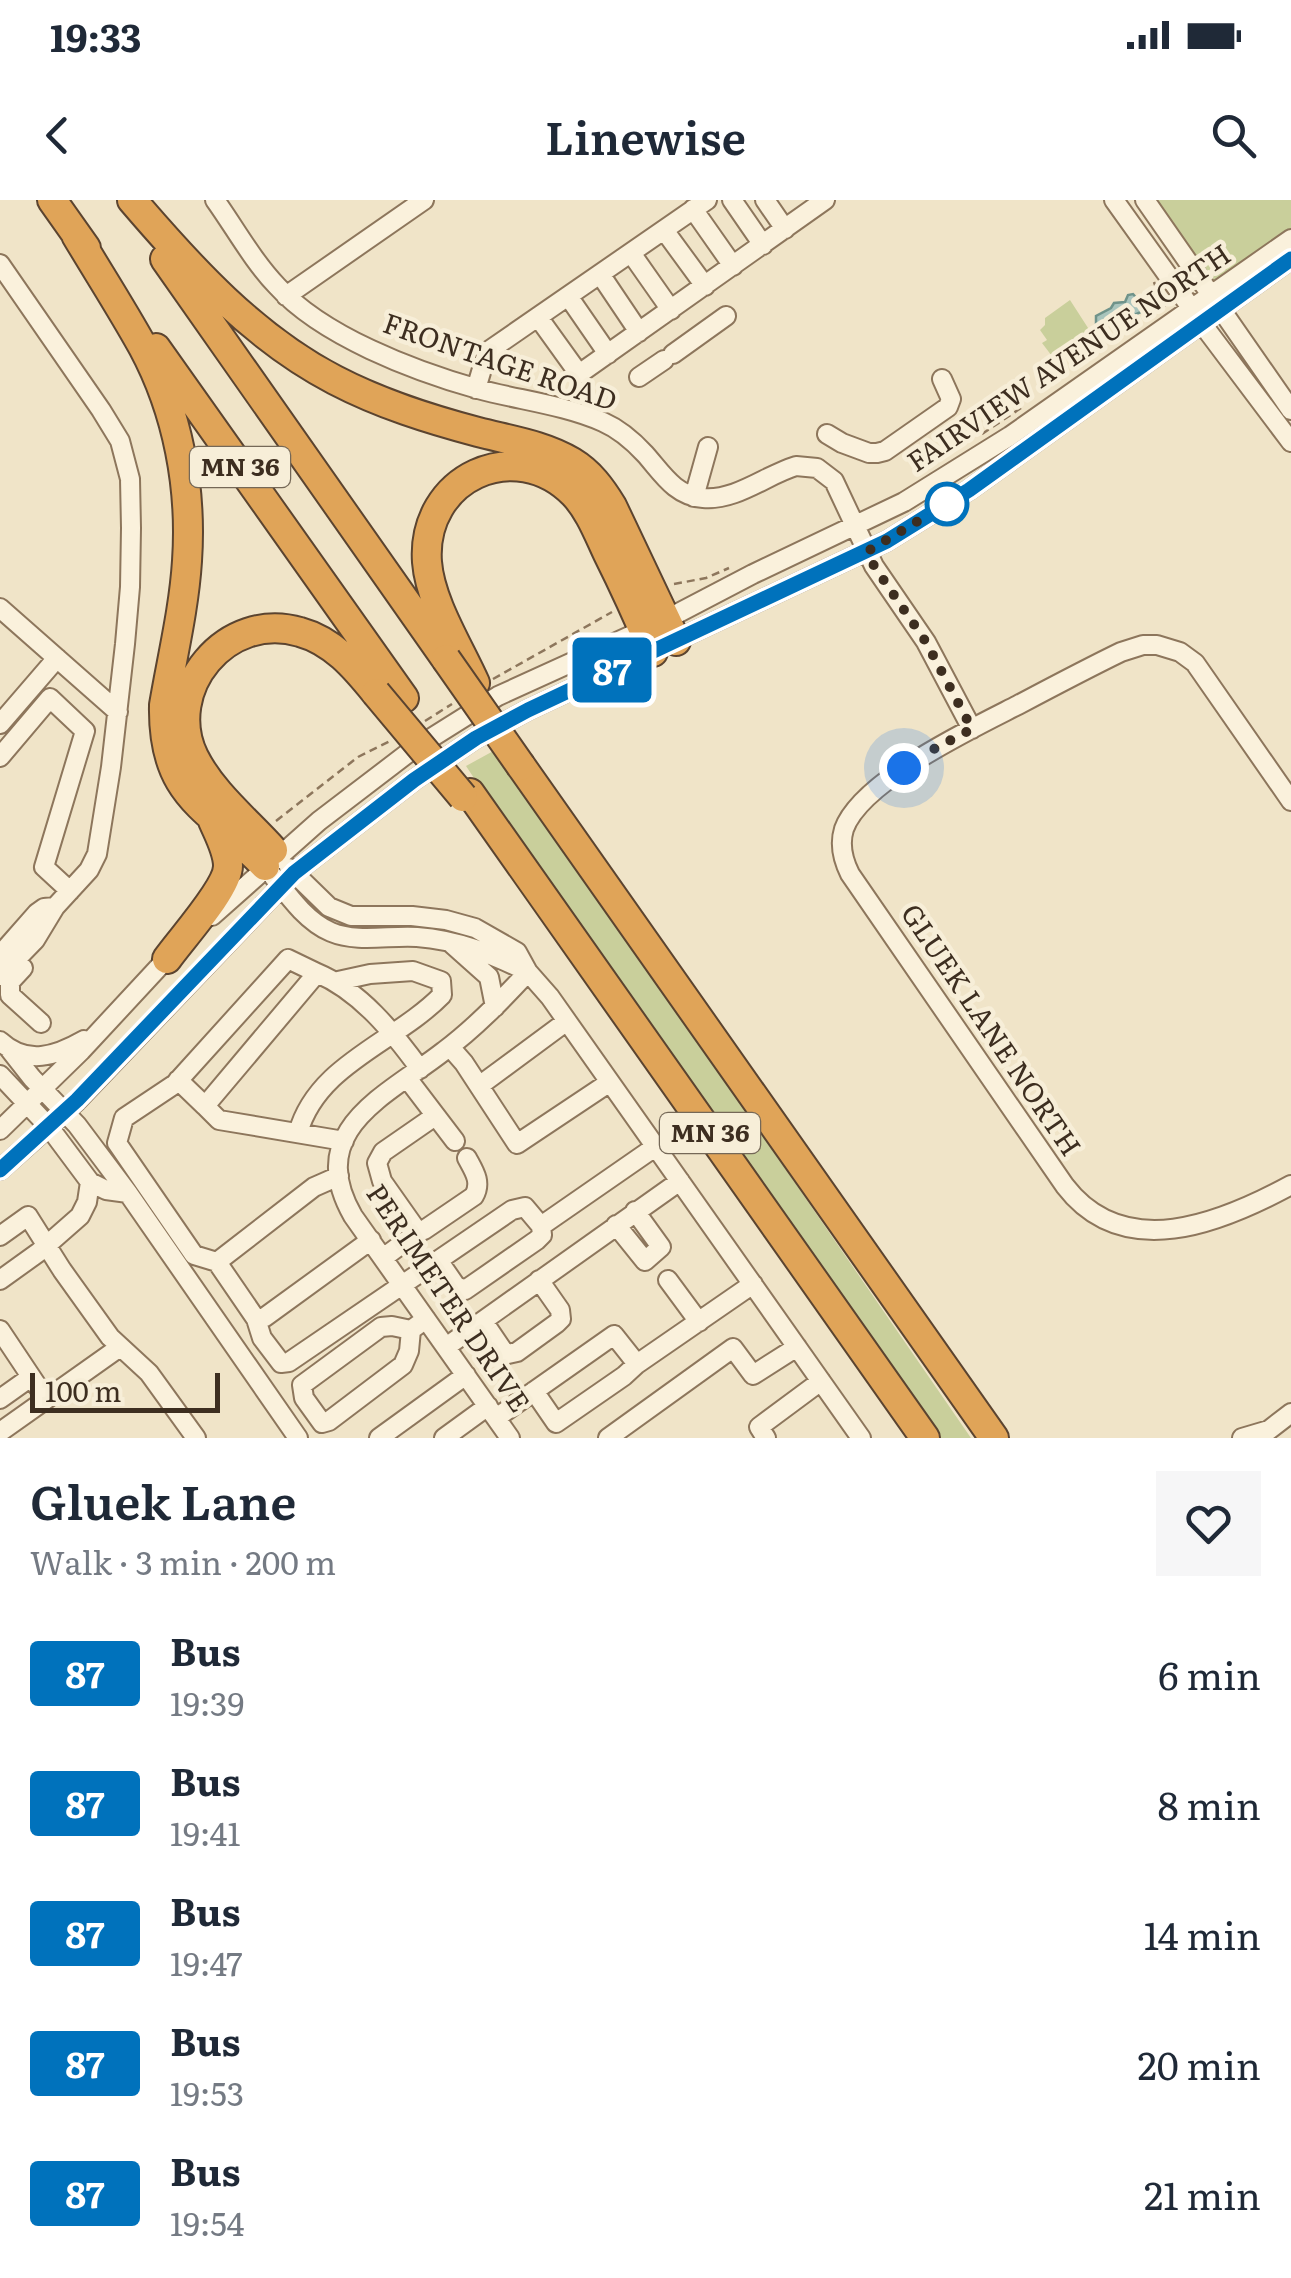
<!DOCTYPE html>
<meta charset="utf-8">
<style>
body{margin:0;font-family:Literata,serif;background:#f6f6f7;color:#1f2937;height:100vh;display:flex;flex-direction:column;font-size:38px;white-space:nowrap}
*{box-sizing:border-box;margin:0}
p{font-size:32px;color:#747a83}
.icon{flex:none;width:55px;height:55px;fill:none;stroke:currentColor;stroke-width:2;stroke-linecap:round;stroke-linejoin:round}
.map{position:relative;height:1238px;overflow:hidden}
.details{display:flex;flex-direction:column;background:#fff;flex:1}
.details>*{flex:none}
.badge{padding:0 20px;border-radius:8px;font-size:35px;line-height:65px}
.scale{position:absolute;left:30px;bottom:25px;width:190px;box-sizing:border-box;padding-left:10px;border:5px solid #3d2e20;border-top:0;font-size:28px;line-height:35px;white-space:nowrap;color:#3d2e20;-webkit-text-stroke:8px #f7eed8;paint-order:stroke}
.you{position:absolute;width:50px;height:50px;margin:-25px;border:8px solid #fff;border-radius:50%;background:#1a73e8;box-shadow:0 0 0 15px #1a73e833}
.map>.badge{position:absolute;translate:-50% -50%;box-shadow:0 0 0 5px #fff}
.round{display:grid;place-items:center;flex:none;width:105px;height:105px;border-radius:0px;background:#f6f6f7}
.overview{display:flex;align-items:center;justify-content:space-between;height:170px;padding:0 30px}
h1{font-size:48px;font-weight:600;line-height:75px}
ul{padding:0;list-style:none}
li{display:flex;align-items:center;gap:30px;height:130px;padding:0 30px}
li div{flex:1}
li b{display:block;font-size:38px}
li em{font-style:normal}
li .badge{min-width:110px;font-weight:700;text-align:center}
.status{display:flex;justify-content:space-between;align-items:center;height:70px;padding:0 50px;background:#fff;direction:ltr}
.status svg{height:28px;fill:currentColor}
header{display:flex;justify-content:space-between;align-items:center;height:130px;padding:0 30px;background:#fff;font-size:45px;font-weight:600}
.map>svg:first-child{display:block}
</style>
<div class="status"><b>19:33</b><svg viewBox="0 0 49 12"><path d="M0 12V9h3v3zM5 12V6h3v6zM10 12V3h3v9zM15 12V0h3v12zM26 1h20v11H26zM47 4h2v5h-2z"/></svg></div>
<header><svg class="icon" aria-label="back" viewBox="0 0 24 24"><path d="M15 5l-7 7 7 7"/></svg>Linewise<svg class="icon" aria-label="search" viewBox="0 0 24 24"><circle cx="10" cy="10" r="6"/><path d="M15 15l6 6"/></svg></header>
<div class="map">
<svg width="1291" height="1238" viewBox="0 0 1291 1238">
<rect width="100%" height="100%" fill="#f0e4c8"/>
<path fill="#c9cf9b" d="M1154,0H1291V31L1214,83Z
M1070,100L1090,131L1085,144L1058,164L1042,143L1047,140L1040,130L1045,125V118Z
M497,549L555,639L566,651L971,1238H938L484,593L466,566Z"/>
<path fill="#a9c4bc" stroke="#6f938a" stroke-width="2.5" d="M1133,94L1140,102L1141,112L1134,115L1129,121L1121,118L1117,122L1106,121L1104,125L1096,123V116L1111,108L1114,103L1125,102L1128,95Z"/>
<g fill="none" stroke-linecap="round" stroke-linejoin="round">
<g stroke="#8d765c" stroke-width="22">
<path id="minor" d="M215,0C235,28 253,61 277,86C322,136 414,171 478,189C518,200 565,205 603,222C619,229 633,241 645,254C662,273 675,296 703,298C736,301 766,275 796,266L817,268L834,281L874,366L926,442L972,529
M732,0L763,45
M765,0L785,29
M1114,0L1209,133L1291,242
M1145,0L1291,210
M693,9L733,66
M664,30L705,86
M631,53L671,110
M0,64L101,210L120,241L130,279L131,328L130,387L125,444L111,567L97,654L89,670L55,707L35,740L0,776
M600,74L639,132
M286,96L424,0
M568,96L608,154
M538,117L579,174L825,0
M673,154L726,116
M639,177L664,160
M476,189L487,152L707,0
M827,234L842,243L869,253H877L885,251L948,207L951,199L942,179
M694,297L708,247
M0,408L118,512
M0,524L57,458
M0,557L50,498L85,531L44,667L70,691
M1291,601L1195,463L1180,452L1157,445H1143L1121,452C1086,469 1052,487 1018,505C973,528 861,581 844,629C839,645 843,660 850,674L1065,986C1124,1063 1221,1023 1291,985
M265,666C284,689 303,720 331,732C357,743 390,735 417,737C458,740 492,754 528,772
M289,668L329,707L351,716H412L446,720L475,728L517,752L528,772L550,797L861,1238
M212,716L319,621L412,550L498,496L665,420L753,374L904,302L1010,236L1291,39
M452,744L489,777L495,807
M0,755L37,713L44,708L55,707
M23,768L10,782V795L41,823
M317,773L288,759L175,884L124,918L117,943L194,1055L217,1062L314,987L339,976
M0,841C27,866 56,856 84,840
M450,847L464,863L517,944L610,882
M10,850L32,878L77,925L128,993L298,1238
M0,875L49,927L90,982L106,990L128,993
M407,878L455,941
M178,880L205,906
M479,886L567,821
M0,930L81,851L171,754
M298,933C317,864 395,843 442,795L441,781L413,771L370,774L338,781
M344,941L219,920L205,906L317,773C360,791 393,832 420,869
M0,970L77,901L294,673L414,580L476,538L528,510L887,341L969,290L1291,59
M616,1025L645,1061L661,1047L635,1011
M541,1026L655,947
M418,1032L382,981L377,963L383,952L435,916
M0,1036L28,1016L62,1070L110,1137L149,1173L196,1238
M383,1058L418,1032L424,1030L474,996C482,982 474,971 467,958
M217,1062L256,1119L265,1117L371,1040
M0,1080L39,1052L80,1016L87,1002L90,982
M668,1080L699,1122
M256,1119L262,1138L281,1163L289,1162L512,1010L525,1007L541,1026L542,1035L537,1040L465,1090L456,1086L438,1060
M483,1121L504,1152L508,1154L517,1152L557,1123L561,1119L560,1110L539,1080
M0,1130L46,1199
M411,1130L392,1126L381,1127L302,1185L304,1198L322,1223L329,1221L403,1165L409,1151L411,1130L426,1119
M446,1147L680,981
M534,1191L556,1223L624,1176L637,1164
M0,1199L31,1177
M496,1218L614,1135L637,1164L753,1084
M0,1232L120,1147
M379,1238L466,1175
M444,1238L488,1206
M510,1238L353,1016C303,929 388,895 444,851C475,828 502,800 528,772
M608,1238L733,1148L753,1175L797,1147
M766,1238L759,1227L821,1181
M1242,1238L1269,1230L1291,1213"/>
</g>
<g stroke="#5b4430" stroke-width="32">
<path id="highway" d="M52,0L86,48
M132,0C191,69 254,138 335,180C381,204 429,219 478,232C509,240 544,245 572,262C590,273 601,288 612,306L676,441
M76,35C98,72 122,109 143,147C178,212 192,288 187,361C184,409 172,458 164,505C162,599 210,607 265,666
M165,59L446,459
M156,148L404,498
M475,483C459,447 430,402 427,362C421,278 515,234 574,294C590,311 598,333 608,354C624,386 639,419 653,452
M521,566L994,1238
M470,593L925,1238
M273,650C247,621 212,593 194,557C161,489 227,410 300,432C333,441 355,467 376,493
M167,759C181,739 228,688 228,666C228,651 219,635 213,621"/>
</g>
<path stroke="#8d765c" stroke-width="2.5" stroke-dasharray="8 5" stroke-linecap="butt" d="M1154,82L1160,99L1166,106
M982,234L1021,208
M674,384L706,378L729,368
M493,479L612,412
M425,521L452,504
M276,621L358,557L392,540"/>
<use href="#minor" stroke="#faf1dc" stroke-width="18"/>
<use href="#highway" stroke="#e0a458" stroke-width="28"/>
<g stroke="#5b4430" stroke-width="32" stroke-linecap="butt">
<path id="highway-bridge" d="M446,459L521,566
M376,493L463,597"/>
</g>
<use href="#highway-bridge" stroke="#e0a458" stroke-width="28"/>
</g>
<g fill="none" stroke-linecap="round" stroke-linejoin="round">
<g stroke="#fff" stroke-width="22">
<path id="line" d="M0,970L77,900L294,673L414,580L476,538L528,510L887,341L969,290L1291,59"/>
</g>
<use href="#line" stroke="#0072bc" stroke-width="15"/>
<path stroke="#3d2e20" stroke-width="10" stroke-dasharray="0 18" d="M904,568L932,550L972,529L926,442L874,366L868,351L950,302L947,304"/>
</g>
<circle fill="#fff" stroke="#0072bc" stroke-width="5" cx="947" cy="304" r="20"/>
<g text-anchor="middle" stroke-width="9" stroke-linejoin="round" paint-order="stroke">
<g fill="#f7eed8" stroke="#756857" stroke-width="2.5">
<rect x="190" y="247" width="100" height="40" rx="8"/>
<rect x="660" y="913" width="100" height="40" rx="8"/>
</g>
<g font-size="25" font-weight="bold" fill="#3d2e20">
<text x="240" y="276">MN 36</text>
<text x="710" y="942">MN 36</text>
</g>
<g font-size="28" fill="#3d2e20" stroke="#f7eed8">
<text transform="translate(1069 158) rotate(-34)" y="10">FAIRVIEW AVENUE NORTH</text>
<text transform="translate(500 162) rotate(19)" y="10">FRONTAGE ROAD</text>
<text transform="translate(991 830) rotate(56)" y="10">GLUEK LANE NORTH</text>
<text transform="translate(448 1098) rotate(56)" y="10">PERIMETER DRIVE</text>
</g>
</g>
</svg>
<div class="scale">100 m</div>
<div class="you" style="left:904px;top:568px"></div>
<b class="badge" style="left:612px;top:470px;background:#0072bc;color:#fff">87</b>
</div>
<section class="details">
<div class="overview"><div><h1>Gluek Lane</h1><p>Walk · 3 min · 200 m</p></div><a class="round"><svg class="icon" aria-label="heart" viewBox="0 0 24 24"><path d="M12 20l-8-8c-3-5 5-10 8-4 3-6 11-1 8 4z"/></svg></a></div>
<ul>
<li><span class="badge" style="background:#0072bc;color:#fff">87</span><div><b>Bus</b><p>19:39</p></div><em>6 min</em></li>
<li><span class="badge" style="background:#0072bc;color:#fff">87</span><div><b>Bus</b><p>19:41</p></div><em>8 min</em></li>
<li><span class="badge" style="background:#0072bc;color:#fff">87</span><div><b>Bus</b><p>19:47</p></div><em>14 min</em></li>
<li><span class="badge" style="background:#0072bc;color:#fff">87</span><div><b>Bus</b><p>19:53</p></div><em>20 min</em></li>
<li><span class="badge" style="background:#0072bc;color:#fff">87</span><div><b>Bus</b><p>19:54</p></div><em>21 min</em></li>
</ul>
</section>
